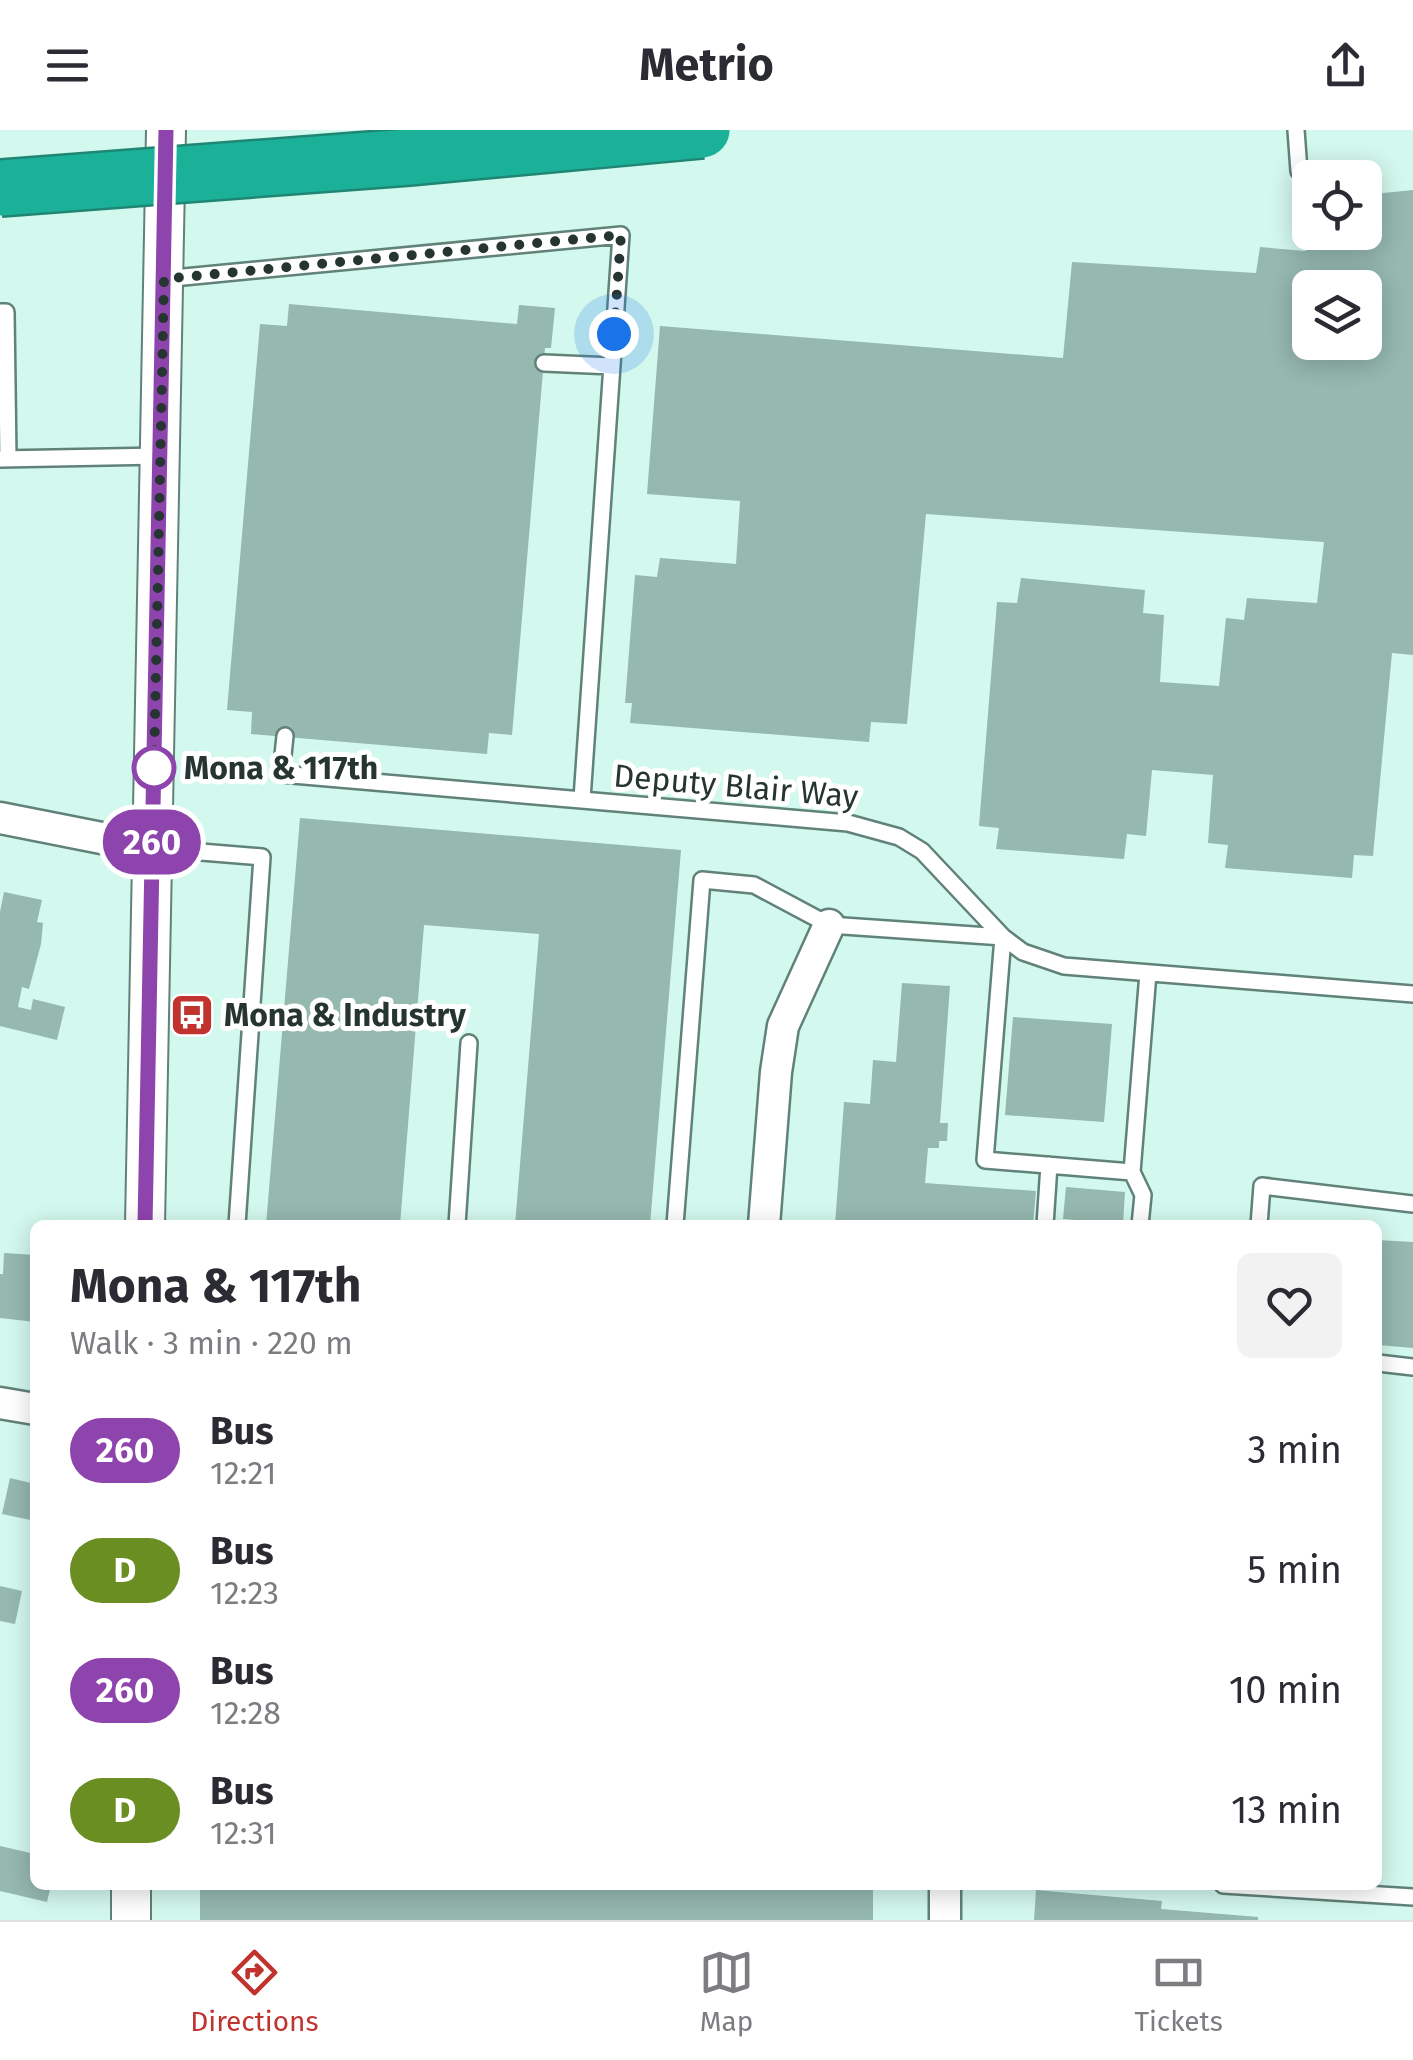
<!DOCTYPE html>
<meta charset="utf-8">
<style>
body{margin:0;font-family:"Fira Sans",sans-serif;background:#f2f2f3;color:#2b2b33;height:100vh;display:flex;flex-direction:column;font-size:38px;white-space:nowrap}
*{box-sizing:border-box;margin:0}
p{font-size:32px;color:#7c7c81}
.icon{flex:none;width:55px;height:55px;fill:none;stroke:currentColor;stroke-width:2;stroke-linecap:round;stroke-linejoin:round}
.map{position:relative;flex:1;overflow:hidden}
.side{position:absolute;left:30px;top:1090px;width:1352px;height:670px;display:flex;flex-direction:column;background:#fff;border-radius:15px;box-shadow:0 5px 25px #0003}
.side>*{flex:none}
.badge{padding:0 20px;border-radius:32px;font-size:35px;line-height:65px}
.controls{position:absolute;left:1292px;top:30px;display:grid;gap:20px}
.controls a{display:grid;place-items:center;width:90px;height:90px;border-radius:15px;background:#fff;box-shadow:0 5px 25px #0003;font-size:50px}
.you{position:absolute;width:50px;height:50px;margin:-25px;border:8px solid #fff;border-radius:50%;background:#1a73e8;box-shadow:0 0 0 15px #1a73e833}
.map>.badge{position:absolute;translate:-50% -50%;box-shadow:0 0 0 5px #fff}
.round{display:grid;place-items:center;flex:none;width:105px;height:105px;border-radius:15px;background:#f2f2f3}
.summary{display:flex;align-items:center;justify-content:space-between;height:170px;padding:0 40px}
h1{font-size:48px;font-weight:700;line-height:75px}
ul{padding:0;list-style:none}
li{display:flex;align-items:center;gap:30px;height:120px;padding:0 40px}
li div{flex:1}
li b{display:block;font-size:38px}
li em{font-style:normal}
li .badge{min-width:110px;font-weight:700;text-align:center}
header{display:flex;justify-content:space-between;align-items:center;height:130px;padding:0 40px;background:#fff;font-size:45px;font-weight:700}
.menu{display:flex;justify-content:space-around;align-items:center;height:140px;border-top:2px solid #e1e1e2;background:#fff;font-size:28px;color:#7c7c81}
.menu a{display:grid;justify-items:center;gap:5px}
.menu .active{color:#c1332e}
.map>svg:first-child{display:block}
</style>
<header><svg class="icon" aria-label="menu" viewBox="0 0 24 24"><path d="M4 6h16M4 12h16M4 18h16"/></svg>Metrio<svg class="icon" aria-label="share" viewBox="0 0 24 24"><path d="M12 15V3M7 8l5-5 5 5M5 13v7h14v-7"/></svg></header>
<div class="map">
<svg width="1413" height="1790" viewBox="0 0 1413 1790">
<rect width="100%" height="100%" fill="#d3f8ee"/>
<path fill="#95b8af" fill-rule="evenodd" d="M1413,60V525L1392,523L1373,726L1354,725L1352,748L1225,738L1228,715L1208,713L1213,645L1152,640L1146,706L1127,704L1124,729L996,719L999,698L979,696L997,472L1017,473L1021,448L1145,460L1143,483L1164,485L1160,552L1219,556L1226,488L1244,490L1247,468L1317,473L1324,412L926,384L907,594L871,592L869,612L630,593L632,573H625L635,445L657,447L660,428L736,434L740,371L647,364L660,196L1063,228L1072,132L1256,143L1260,117L1305,121L1330,102H1365V76L1383,63ZM1310,158H1365V212H1310Z
M289,174L517,194L519,175L555,178L551,218H545L512,605L489,603L487,624L251,604L252,582L227,580L260,194L287,196Z
M300,688L681,720L650,1095H515L539,804L424,795L400,1095H266Z
M4,762L42,770L37,792L43,793L41,814L29,859L22,857L18,877L31,880L33,869L65,877L57,910L0,896V782Z
M902,853L950,856L940,993H948L947,1011H939V1018H928L925,1053L1036,1061L1033,1095H835L844,972L870,974L873,930L896,932Z
M1013,887L1112,894L1104,992L1005,985Z
M1066,1057L1125,1062L1123,1094L1063,1089Z
M1378,1110L1413,1112V1218L1378,1215Z
M4,1123L35,1125V1192L0,1188V1144H3Z
M10,1348L35,1354V1391L2,1384Z
M0,1456L22,1461L15,1494L0,1491Z
M0,1716L35,1724V1755H51L47,1772L0,1761Z
M200,1755H873V1790H200Z
M1036,1760L1162,1771L1161,1779L1258,1787V1790H1034Z"/>
<g fill="none" stroke-linecap="round" stroke-linejoin="round">
<g stroke="#608279" stroke-width="20">
<path id="service" d="M1296,0L1299,41
M163,149L621,105L582,669
M0,182H6L8,329
M544,233L612,236
M0,329L160,326
M285,606L281,644L848,693L899,707L922,721L1003,807L1023,822L1064,836L1413,864
M152,718L262,727L237,1095
M1132,1042L1143,1065L1140,1095
M457,1095L469,913
M675,1095L702,750L754,755L829,795L1003,807L985,1030L1132,1042L1148,843
M1045,1095L1049,1035
M1259,1095L1262,1056L1413,1074
M1378,1233L1413,1237
M1223,1755L1413,1767"/>
</g>
<g stroke="#608279" stroke-width="35">
<path id="minor" d="M0,688L152,718
M764,1095L776,942L783,896L829,795
M0,1273L35,1279
M945,1790V1755"/>
</g>
<g stroke="#608279" stroke-width="42">
<path id="tertiary" d="M145,1095L166,0
M131,1790V1755"/>
</g>
<use href="#service" stroke="#fff" stroke-width="15"/>
<use href="#minor" stroke="#fff" stroke-width="30"/>
<use href="#tertiary" stroke="#fff" stroke-width="38"/>
<g stroke="#1f8674" stroke-width="60" stroke-linecap="butt">
<path id="motorway-bridge" d="M0,58L409,27L702,0"/>
</g>
<use href="#motorway-bridge" stroke="#1bb198" stroke-width="55"/>
</g>
<g fill="none" stroke-linecap="round" stroke-linejoin="round">
<g stroke="#fff" stroke-width="22">
<path id="line" d="M145,1095L166,0"/>
</g>
<use href="#line" stroke="#8e44ad" stroke-width="15"/>
<path stroke="#263531" stroke-width="10" stroke-dasharray="0 18" d="M154,638L164,149L621,105L614,204"/>
</g>
<defs>
<g id="bus-square" transform="scale(2.25)"><rect x="-9" y="-9" width="18" height="18" rx="4" fill="#c1332e" stroke="#fff"/><path d="M-5-6H5V4H4V6H2V4H-2V6H-4V4H-5ZM-3.5-4V0h7V-4ZM-3.5 1.2v1.5H-2V1.2ZM2 1.2v1.5H3.5V1.2Z" fill="#fff"/></g>
</defs>
<g fill-rule="evenodd">
<use href="#bus-square" x="192" y="885"/>
</g>
<circle fill="#fff" stroke="#8e44ad" stroke-width="5" cx="154" cy="638" r="20"/>
<g text-anchor="middle" stroke-width="10" stroke-linejoin="round" paint-order="stroke">
<g font-size="32" font-weight="bold" fill="#263531" stroke="#fff" text-anchor="start">
<text x="184" y="649">Mona &amp; 117th</text>
</g>
<g font-size="32" fill="#263531" stroke="#fff">
<text transform="translate(736 656) rotate(5)" y="11">Deputy Blair Way</text>
</g>
<g font-size="32" font-weight="bold" fill="#263531" stroke="#fff" text-anchor="start">
<text x="224" y="896">Mona &amp; Industry</text>
</g>
</g>
</svg>
<div class="controls">
<a><svg class="icon" aria-label="locate" viewBox="0 0 24 24"><circle cx="12" cy="12" r="6"/><path d="M12 2v4M12 18v4M2 12h4M18 12h4"/></svg></a>
<a><svg class="icon" aria-label="layers" viewBox="0 0 24 24"><path d="M12 4l9 5-9 5-9-5zM3 14l9 5 9-5"/></svg></a>
</div>
<div class="you" style="left:614px;top:204px"></div>
<b class="badge" style="left:152px;top:712px;background:#8e44ad;color:#fff">260</b>
<section class="side">
<div class="summary"><div><h1>Mona &amp; 117th</h1><p>Walk · 3 min · 220 m</p></div><a class="round"><svg class="icon" aria-label="heart" viewBox="0 0 24 24"><path d="M12 20l-8-8c-3-5 5-10 8-4 3-6 11-1 8 4z"/></svg></a></div>
<ul>
<li><span class="badge" style="background:#8e44ad;color:#fff">260</span><div><b>Bus</b><p>12:21</p></div><em>3 min</em></li>
<li><span class="badge" style="background:#6b8e23;color:#fff">D</span><div><b>Bus</b><p>12:23</p></div><em>5 min</em></li>
<li><span class="badge" style="background:#8e44ad;color:#fff">260</span><div><b>Bus</b><p>12:28</p></div><em>10 min</em></li>
<li><span class="badge" style="background:#6b8e23;color:#fff">D</span><div><b>Bus</b><p>12:31</p></div><em>13 min</em></li>
</ul>
</section>
</div>
<nav class="menu">
<a class="active"><svg class="icon" aria-label="directions" viewBox="0 0 24 24"><path d="M12 3l9 9-9 9-9-9zM9 14v-3h6M13 9l2 2-2 2"/></svg>Directions</a>
<a><svg class="icon" aria-label="map" viewBox="0 0 24 24"><path d="M3 6l6-2 6 2 6-2v14l-6 2-6-2-6 2zM9 4v14M15 6v14"/></svg>Map</a>
<a><svg class="icon" aria-label="tickets" viewBox="0 0 24 24"><path d="M3 7h18v10H3zM15 7v10"/></svg>Tickets</a>
</nav>
